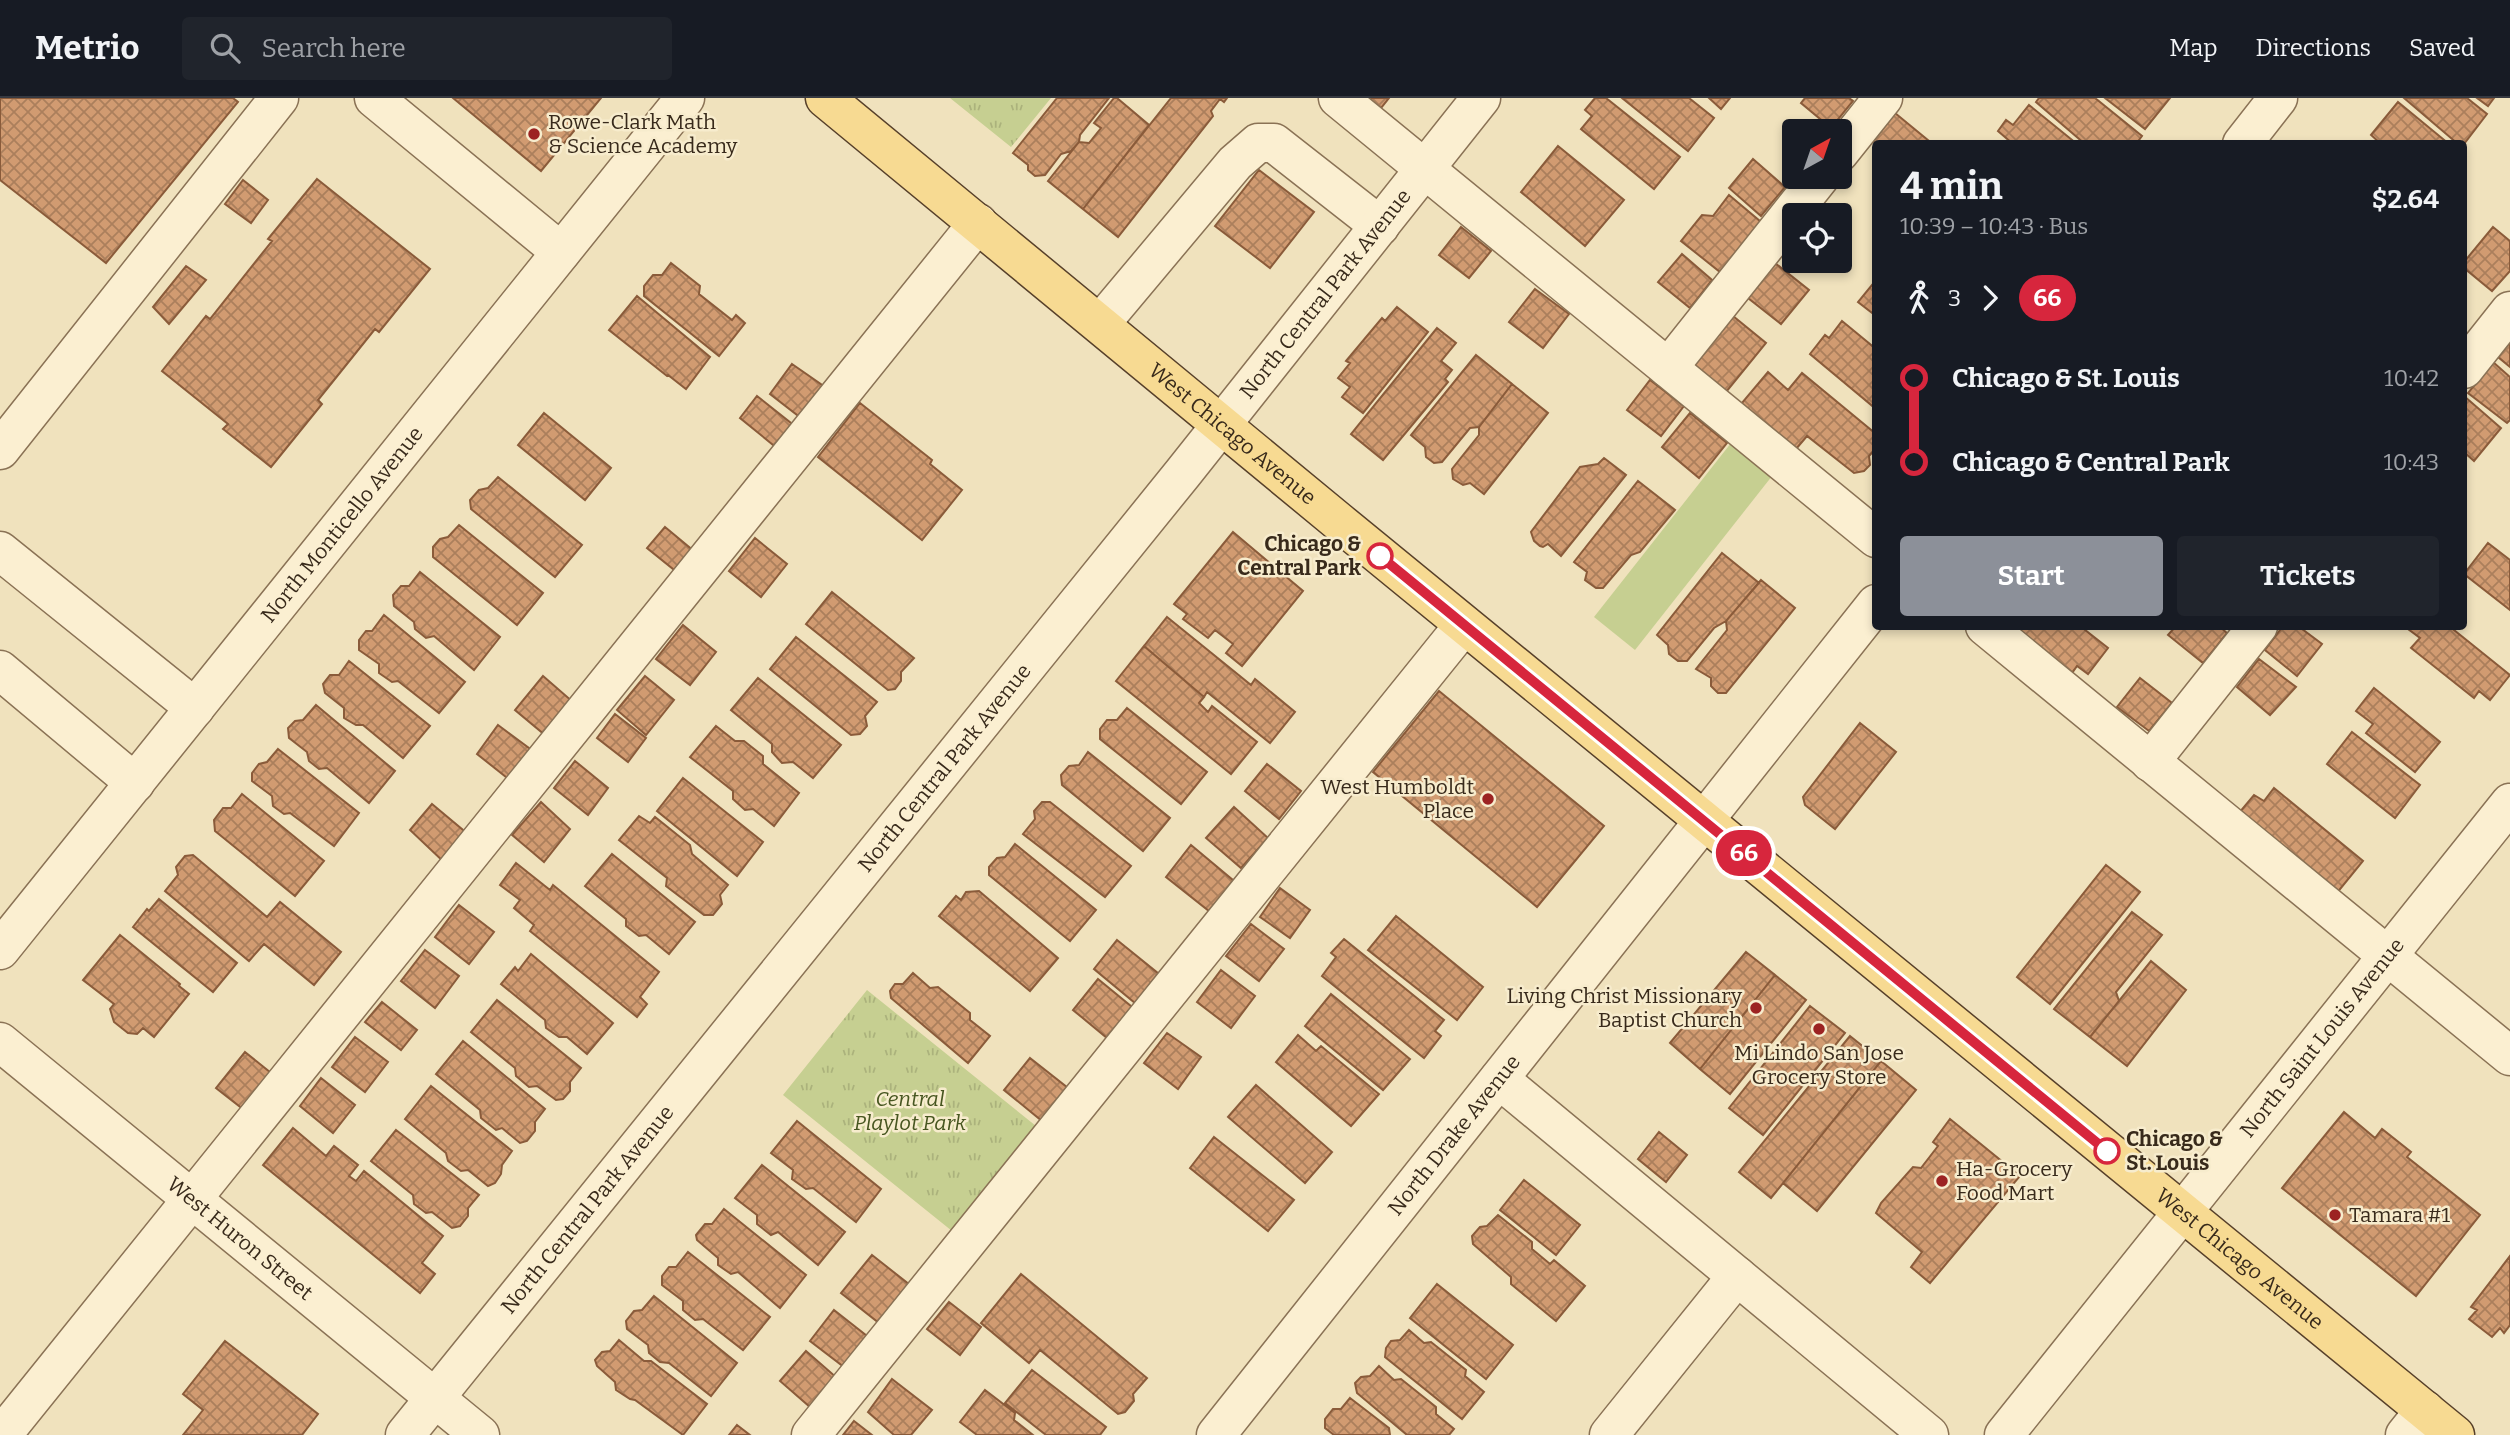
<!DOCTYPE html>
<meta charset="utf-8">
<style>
body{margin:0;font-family:Bitter,serif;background:#20242c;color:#f1f3f6;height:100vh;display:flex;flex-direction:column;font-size:26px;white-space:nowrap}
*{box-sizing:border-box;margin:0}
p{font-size:23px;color:#9ea1a6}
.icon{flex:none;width:38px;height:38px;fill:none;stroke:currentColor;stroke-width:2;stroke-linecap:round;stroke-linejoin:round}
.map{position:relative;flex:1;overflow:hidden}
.panel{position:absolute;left:1872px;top:42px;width:595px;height:490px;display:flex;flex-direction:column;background:#171b24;border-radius:7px;box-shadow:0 4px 10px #0003}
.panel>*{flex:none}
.badge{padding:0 14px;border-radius:23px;font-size:24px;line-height:46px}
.needle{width:46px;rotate:40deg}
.fabs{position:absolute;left:1782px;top:21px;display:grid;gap:14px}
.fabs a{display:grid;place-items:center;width:70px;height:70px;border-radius:7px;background:#171b24;box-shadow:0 4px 10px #0003;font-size:35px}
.map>.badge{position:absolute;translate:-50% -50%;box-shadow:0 0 0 4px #fff}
.legs{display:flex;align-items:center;gap:10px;height:77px;padding:0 28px;font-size:23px}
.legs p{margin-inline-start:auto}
.overview{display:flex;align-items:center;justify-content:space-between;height:119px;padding:0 28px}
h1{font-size:38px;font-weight:700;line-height:52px}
.action{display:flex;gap:14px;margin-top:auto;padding:14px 28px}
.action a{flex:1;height:80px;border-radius:7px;background:#8c9099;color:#fff;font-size:28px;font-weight:700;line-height:80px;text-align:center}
.action a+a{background:#20242c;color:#f1f3f6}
ul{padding:0 28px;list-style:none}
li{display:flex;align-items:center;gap:24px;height:84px;font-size:26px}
li i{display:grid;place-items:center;width:10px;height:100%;margin:0 9px;background:currentColor}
li i::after{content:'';width:18px;height:18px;margin:-9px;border:5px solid;border-radius:50%;background:#171b24}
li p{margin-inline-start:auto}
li:first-child i{background:linear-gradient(#0000 50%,currentColor 0)}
li:last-child i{background:linear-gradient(currentColor 50%,#0000 0)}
header{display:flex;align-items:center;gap:42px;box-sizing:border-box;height:98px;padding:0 35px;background:#171b24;border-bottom:2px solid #363941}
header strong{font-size:33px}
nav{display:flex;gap:38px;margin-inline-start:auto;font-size:24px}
.search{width:490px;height:63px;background:#20242c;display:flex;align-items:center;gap:18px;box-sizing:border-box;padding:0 24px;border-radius:7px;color:#9ea1a6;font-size:26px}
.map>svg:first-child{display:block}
</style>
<header>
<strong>Metrio</strong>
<div class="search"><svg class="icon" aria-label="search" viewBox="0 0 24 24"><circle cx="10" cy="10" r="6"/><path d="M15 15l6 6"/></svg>Search here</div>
<nav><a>Map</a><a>Directions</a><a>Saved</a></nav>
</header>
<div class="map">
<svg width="2510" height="1337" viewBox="0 0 2510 1337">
<defs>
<pattern id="park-tufts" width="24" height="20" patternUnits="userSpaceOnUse" patternTransform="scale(1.75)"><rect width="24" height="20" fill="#c6cf91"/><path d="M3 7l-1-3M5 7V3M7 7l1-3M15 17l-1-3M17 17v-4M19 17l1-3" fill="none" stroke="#abb27c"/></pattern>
<pattern id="building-cross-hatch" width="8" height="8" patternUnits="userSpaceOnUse" patternTransform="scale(1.75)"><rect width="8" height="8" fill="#d19b71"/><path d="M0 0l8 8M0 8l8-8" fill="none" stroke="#ab7f5c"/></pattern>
</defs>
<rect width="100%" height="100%" fill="#f0e2bd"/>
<path fill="#c6cf91" d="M1735,340L1776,373L1635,552L1594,519Z"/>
<path fill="url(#park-tufts)" d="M950,0H1051L1011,49Z
M867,892L1036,1028L952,1133L783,997Z"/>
<path fill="url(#building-cross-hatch)" stroke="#8a5b3a" stroke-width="2" d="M0,0H233L238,4L106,165L0,82Z
M453,0H601L541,73Z
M1057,0H1109L1080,37L1079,44L1071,53L1061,56L1045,77L1035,78L1028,72V67L1013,55Z
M1114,0H1117L1149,27L1083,111L1048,83L1079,44L1089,45L1101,30L1094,25Z
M1171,0H1227L1224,4L1220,1L1211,13L1213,18L1118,139L1083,111Z
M1358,0H1389L1381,10L1371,11Z
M1595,0H1606L1680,59L1654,91L1581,31L1592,18L1585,12Z
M1622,0H1689L1714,20L1688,53Z
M1709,0H1730L1721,11Z
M1805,0H1849L1853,3L1831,30L1801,5Z
M2039,0H2095L2142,38L2136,46H2085L2036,4Z
M2105,0H2170L2145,31Z
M2404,0H2467L2487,16L2464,46H2458Z
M2477,0H2494L2488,8Z
M2398,4L2449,46H2381L2371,37Z
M2029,7L2077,46H2013L1998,33L2006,22L2013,27Z
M1895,15L1929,43L1927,46H1876L1872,42Z
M1558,48L1624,102L1585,148L1521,94Z
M1753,61L1785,89L1761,118L1729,90Z
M1259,72L1314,114L1270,170L1215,128Z
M317,81L430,171L379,234L375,231L318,302L322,306L271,369L223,331L228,326L162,273L206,218L210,221L272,143L268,141Z
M243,82L268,102L251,125L225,106Z
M1729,97L1761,124L1720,174L1681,143L1702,117L1713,118Z
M1461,129L1491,153L1469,180L1439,157Z
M2493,129L2510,143V173L2492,193L2464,170V164Z
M1682,156L1712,182L1690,210L1658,184Z
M671,165L700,188L699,196L732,222L736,217L745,225L719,258L644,198V188L653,177H662Z
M1775,165L1809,192L1781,226L1748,200Z
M186,168L206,182L169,226L153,209Z
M1876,182V218L1858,204Z
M1535,191L1569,216L1543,250L1509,224Z
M637,198L710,259L686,291L668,277L667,278L609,232Z
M1397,209L1428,234L1363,315L1342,299L1350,289L1338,280L1350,265L1346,263L1382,220L1385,223Z
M1733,218L1766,245L1726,294L1693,267Z
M1842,223L1876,251V311L1810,256L1825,237L1829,240Z
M1437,230L1456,245L1441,263L1452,272L1445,281L1448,284L1383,362L1351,336Z
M2510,244V269L2498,259Z
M1476,257L1512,286L1479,329L1470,330L1442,364L1434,365L1426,359L1425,349L1411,337Z
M2493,264L2510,279V322L2507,325L2468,295Z
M792,266L825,289L801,320L770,296Z
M1768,274L1788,292L1802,275L1876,336V350L1869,358L1870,367L1864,373L1854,375L1807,338L1796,351L1741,306Z
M1650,282L1684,308L1661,338L1627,312Z
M1512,286L1548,315L1484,396L1470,385L1463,387L1453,381L1452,371L1479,337V329Z
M757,298L796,329L778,351L740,320Z
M2464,298L2501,330L2474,363L2464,354Z
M860,305L932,362L930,366L962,392L922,442L818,359Z
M544,315L611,370L585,402L518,347Z
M1690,315L1727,345L1699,380L1662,349Z
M1604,360L1626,377L1561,458L1548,446L1543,449L1540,448L1534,443L1531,434L1580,369L1598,366Z
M498,379L582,447L555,479L471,411L470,402L479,392L488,390Z
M1638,383L1675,412L1640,454L1631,457L1603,490H1596L1585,482L1587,474L1574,464Z
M459,427L543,495L517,527L433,459V449L440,441L448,439Z
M665,429L695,454L678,475L647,450Z
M1233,434L1303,493L1242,568L1226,555L1233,546L1215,532L1208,540L1183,521L1187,516L1174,506Z
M755,440L787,466L761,499L729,473Z
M2488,445L2510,462V512L2464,476Z
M1722,455L1759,485L1726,523L1714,530L1687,563H1678L1669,556L1668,547L1657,537Z
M420,474L500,539L474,572L434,538L426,540L415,531L414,524L394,508L393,497L401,488H409Z
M1761,482L1795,510L1726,595H1718L1711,588V580L1696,571L1727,532L1726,523Z
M832,494L914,560L901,574V583L895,591L888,592L806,526Z
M384,517L465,584L439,615L398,583L392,584L379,575V566L359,552V542L366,533H372Z
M1167,519L1251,587L1255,581L1295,614L1270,645L1207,594L1204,599L1144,548Z
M683,527L716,554L690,587L656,561Z
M2011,528H2080L2108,550L2088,576L2077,568L2070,578Z
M2176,528H2219L2227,535L2203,565L2168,537Z
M2283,528H2298L2322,546L2297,578L2265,552Z
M2410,528H2449L2510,577L2490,602L2479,593L2474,600L2411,550L2420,540L2408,531Z
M796,539L877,604L865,618L867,628L860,636L851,637L770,571Z
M1144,548L1204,599L1199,605L1208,614L1212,608L1257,644L1231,676L1116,583Z
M2259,561L2296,589L2270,617L2237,589Z
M349,563L430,628L403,660L363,627H356L344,620V610L325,595L323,586L330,577H339Z
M543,578L573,604L545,637L515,612Z
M645,578L674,602L646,637L617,612Z
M758,580L841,647L813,680L793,664L782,665L772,654V646L731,612Z
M2140,580L2172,605L2149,633L2117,609Z
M2374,590L2440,644L2415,674L2366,635L2373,626L2356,613Z
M1439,593L1604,728L1537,809L1373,674Z
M316,607L395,673L369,705L327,670L319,671L309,663L307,654L289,640L288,630L295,623L303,622Z
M1127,610L1207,674L1181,706L1100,641V631L1107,622H1117Z
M615,616L646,640L628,664L597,640Z
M1860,625L1896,654L1835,731L1805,707L1803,699Z
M498,627L533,653L511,683L477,656Z
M716,628L735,643H744L763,658V666L799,695L774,728L753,711L745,712L733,701V693L690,659Z
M2352,634L2420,687L2395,720L2327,666Z
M278,651L359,715L334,748L290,715L284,716L273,708L272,698L252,683V675L259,666L267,664Z
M1088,654L1170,720L1143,753L1062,687L1061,677L1069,668L1079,667Z
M575,663L608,690L588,717L554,690Z
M1267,666L1301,693L1279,721L1245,693Z
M683,680L763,744L737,778L657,713Z
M2274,690L2363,763L2336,796L2238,716L2254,697L2264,703Z
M242,696L324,763L295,798L215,733L214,722L223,710H231Z
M541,704L570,731L544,764L512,737Z
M1042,704H1050L1131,768L1105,799L1023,736L1035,721L1034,713Z
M432,706L469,737L446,766L410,732Z
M1234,709L1268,740L1241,770L1206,740Z
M639,718L650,725L655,719L690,747L692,756L728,787L720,797L722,806L713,817H704L666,788L667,780L619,742Z
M1015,746L1096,812L1070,843L989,777V769L997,760L1005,759Z
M1191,747L1234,783L1209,813L1166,779Z
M612,756L695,824L669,856L646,837L639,838L626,828V821L585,788Z
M193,757L267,819L280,804L341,854L314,887L264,846L249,863L165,793L178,777L176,769L185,758Z
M516,765L550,792L553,787L659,874L640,899L647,906L637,919L530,833L534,827L514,810L520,802L500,787Z
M2106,767L2140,794L2050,906L2017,879Z
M1280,790L1310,812L1290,840L1260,819Z
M979,793L1058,860L1030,893L939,818L956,798L961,802L966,794Z
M159,801L237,865L213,894L133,829L147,811L149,813Z
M459,807L494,834L469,866L435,839Z
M2132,814L2162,837L2116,894L2119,903L2090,939L2054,911Z
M1396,818L1483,889L1457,922L1368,852Z
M1251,826L1284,851L1259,883L1226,858Z
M120,837L180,886L179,888L189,896L154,939L143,930L137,936L128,935L114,924L110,911L114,906L83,882Z
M1344,841L1444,922L1435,933L1441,938L1424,960L1322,878L1336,859L1331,855Z
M1117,842L1159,876L1135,905L1094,871Z
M425,852L459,878L435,910L401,883Z
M1746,854L1775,877L1700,971L1670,945Z
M531,856L613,925L587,956L567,939H559L546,930L545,922L501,886L515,869L518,873Z
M2151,863L2186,892L2127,968L2090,939Z
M1221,872L1255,898L1231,930L1197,904Z
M913,875L930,890L938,889L970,915V922L990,938L968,965L891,900L890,893L895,886H903Z
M1775,877L1806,902L1730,996L1700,971Z
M1098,881L1132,909L1107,940L1073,912Z
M1331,896L1410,961L1383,992L1305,928Z
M497,902L581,970L570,984V993L563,1001L556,1002L537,988L529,989L516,978L515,970L471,934Z
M382,904L417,932L401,952L365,924Z
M1810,908L1845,935L1763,1037L1729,1010Z
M1167,935L1201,959L1178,991L1144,965Z
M1298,937L1316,953L1321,948L1379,996L1351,1028L1276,964Z
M1850,938L1881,963L1771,1100L1739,1074Z
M355,939L388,964L365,994L332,969Z
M463,943L545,1011L535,1024V1033L527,1043L520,1045L502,1030L496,1032L481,1020L480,1012L436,976Z
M245,954L276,979L248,1015L216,990Z
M1030,960L1068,990L1042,1023L1004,992Z
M1881,963L1916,992L1817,1113L1783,1085Z
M321,980L355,1007L333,1035L300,1008Z
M1256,987L1332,1054L1305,1085L1228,1019Z
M431,988L512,1053L502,1067L501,1076L495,1085L488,1088L468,1072L461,1073L448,1063L446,1055L405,1021Z
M2344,1014L2375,1040L2382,1031L2411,1054L2407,1059L2480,1117L2416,1198L2282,1090Z
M1950,1021L2020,1078L1930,1185L1911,1169L1922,1154L1876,1115L1881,1105L1913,1069L1921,1070L1938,1048L1933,1044Z
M797,1023L881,1091L856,1124L813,1090L806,1091L792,1081L793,1072L771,1055Z
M293,1030L326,1058L334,1048L358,1067L349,1078L356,1083L364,1073L443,1138L422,1165L435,1176L420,1195L263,1067Z
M396,1032L479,1097L468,1110V1118L460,1128L452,1130L432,1114L426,1115L414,1106L413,1097L371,1063Z
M1659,1034L1687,1057L1666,1084L1638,1061Z
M1214,1039L1294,1102L1268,1133L1190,1070Z
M762,1067L845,1134L818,1167L778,1134L771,1137L757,1126V1117L735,1100Z
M1524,1082L1580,1127L1556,1157L1500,1112Z
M724,1111L806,1177L780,1210L738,1174L731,1176L718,1167V1160L697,1142L696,1137L705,1126H712Z
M1498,1117L1532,1144V1151L1550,1166L1554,1162L1585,1188L1556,1223L1511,1186V1179L1473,1146L1472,1138L1480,1129L1487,1128Z
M688,1154L770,1219L743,1252L703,1221L695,1222L683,1212V1203L662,1187V1178L669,1169H676Z
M872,1157L910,1187L879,1225L841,1195Z
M2510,1158V1227L2504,1235L2500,1230L2492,1239L2469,1221L2477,1212L2471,1209Z
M1021,1176L1147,1280L1133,1296L1134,1303L1125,1314L1118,1316L1040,1252L1029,1265L981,1225Z
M1437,1186L1513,1247L1486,1281L1410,1220Z
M654,1198L737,1265L711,1298L669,1265L660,1264L649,1255L648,1247L627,1231L626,1223L634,1213L642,1212Z
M949,1204L981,1229L960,1257L927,1231Z
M834,1212L867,1238L844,1269L810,1243Z
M1409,1232L1424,1245L1431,1244L1466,1272L1465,1278L1484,1294L1462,1321L1385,1259L1386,1250L1391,1243L1400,1242Z
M619,1242L644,1263H651L707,1306L683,1337L635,1302L630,1301L616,1292L615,1284L597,1268L595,1262L602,1254L610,1253Z
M225,1243L318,1316L302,1337H183L203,1312L183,1296Z
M806,1253L837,1280L810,1309L780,1283Z
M1379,1268L1394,1282L1401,1281L1436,1309V1316L1454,1331L1449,1337H1407L1357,1295L1355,1285L1361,1279L1370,1278Z
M1032,1272L1106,1329L1100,1337H1046L1005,1305Z
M892,1281L932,1312L911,1337H894L868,1314Z
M985,1292L1015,1315L1014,1322L1033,1337H977L960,1324Z
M1350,1300L1389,1330L1390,1337H1334L1325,1330V1321L1333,1311H1341Z
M854,1323L872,1337H843Z
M737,1327L750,1337H729Z"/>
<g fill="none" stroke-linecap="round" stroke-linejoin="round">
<g stroke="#8a7255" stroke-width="41">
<g id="minor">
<path d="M374,0L561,154"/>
<path d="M1338,0L1876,440"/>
<path d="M2242,46L2278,0"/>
<path d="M1839,55L1883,0"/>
<path d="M1100,226L1235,65L1258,45H1274L1380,128"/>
<path d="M1668,270L1820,79"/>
<path d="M2464,271L2510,213"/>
<path d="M0,352L279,0"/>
<path d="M0,453L195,610"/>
<path d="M1985,528L2510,958"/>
<path d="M0,572L135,685"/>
<path d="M2150,664L2258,528"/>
<path id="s1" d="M0,852L685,0"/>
<path id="s2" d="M0,944L480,1337"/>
<path d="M1499,981L1929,1337"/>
<path d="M2,1337L978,125"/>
<path id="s3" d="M405,1337L1183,375L1481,0"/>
<path d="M811,1337L1464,527"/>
<path id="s4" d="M1216,1337L1876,506"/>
<path d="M1609,1337L1737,1178"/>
<path id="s5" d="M2004,1337L2510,705"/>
<path d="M2405,1337L2425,1312"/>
</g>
</g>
<g stroke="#57402a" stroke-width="41">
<g id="major">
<path id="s6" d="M825,0L1339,424L2455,1337"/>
</g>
</g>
<use href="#minor" stroke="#fbefd1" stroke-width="38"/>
<use href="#major" stroke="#f7da92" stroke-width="38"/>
</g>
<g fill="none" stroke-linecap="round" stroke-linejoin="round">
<g stroke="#fff" stroke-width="16">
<path id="line-1" d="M1380,458L2107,1053"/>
</g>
<use href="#line-1" stroke="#d7263d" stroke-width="10"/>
</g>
<g fill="#9c2322" stroke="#f7eccd" stroke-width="2.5">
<circle cx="534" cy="36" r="7"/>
<circle cx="1488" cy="701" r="7"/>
<circle cx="1756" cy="910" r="7"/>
<circle cx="1819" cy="931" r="7"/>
<circle cx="1942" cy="1083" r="7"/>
<circle cx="2335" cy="1117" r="7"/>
</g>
<g fill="#fff" stroke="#d7263d" stroke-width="3.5">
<circle cx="1380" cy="458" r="12"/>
<circle cx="2107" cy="1053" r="12"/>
</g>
<g text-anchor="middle" stroke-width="5" stroke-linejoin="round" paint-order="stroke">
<g font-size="21" fill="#382a1b" stroke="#f7eccd" text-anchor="start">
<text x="548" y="31">Rowe-Clark Math<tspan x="548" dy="24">&amp; Science Academy</tspan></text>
<text x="1474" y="696" text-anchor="end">West Humboldt<tspan x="1474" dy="24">Place</tspan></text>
<text x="1742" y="905" text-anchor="end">Living Christ Missionary<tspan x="1742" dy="24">Baptist Church</tspan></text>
<text x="1819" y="962" text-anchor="middle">Mi Lindo San Jose<tspan x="1819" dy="24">Grocery Store</tspan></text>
<text x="1956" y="1078">Ha-Grocery<tspan x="1956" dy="24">Food Mart</tspan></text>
<text x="2349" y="1124">Tamara #1</text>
</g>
<g font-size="21" fill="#382a1b" stroke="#f7eccd">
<text dy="7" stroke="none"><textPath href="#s3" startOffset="1466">North Central Park Avenue</textPath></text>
<text dy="7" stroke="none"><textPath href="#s6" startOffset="528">West Chicago Avenue</textPath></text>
<text dy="7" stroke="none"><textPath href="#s1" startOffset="546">North Monticello Avenue</textPath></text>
<text dy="7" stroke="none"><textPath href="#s3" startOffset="858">North Central Park Avenue</textPath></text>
<text dy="7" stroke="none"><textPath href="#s5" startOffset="509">North Saint Louis Avenue</textPath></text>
<text dy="7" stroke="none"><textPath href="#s4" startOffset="383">North Drake Avenue</textPath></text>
<text dy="7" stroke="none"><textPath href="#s3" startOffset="290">North Central Park Avenue</textPath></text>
<text dy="7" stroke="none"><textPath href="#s2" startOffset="310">West Huron Street</textPath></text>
<text dy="7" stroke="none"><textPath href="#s6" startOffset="1830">West Chicago Avenue</textPath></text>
</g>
<g font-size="21" font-weight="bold" fill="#382a1b" stroke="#f7eccd" text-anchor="end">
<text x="1361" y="453">Chicago &amp;<tspan x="1361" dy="24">Central Park</tspan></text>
<text x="2126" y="1048" text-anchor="start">Chicago &amp;<tspan x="2126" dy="24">St. Louis</tspan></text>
</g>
<g font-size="21" font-style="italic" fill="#475620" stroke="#f7eccd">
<text x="910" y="1008">Central<tspan x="910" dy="24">Playlot Park</tspan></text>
</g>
</g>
</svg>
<div class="fabs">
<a><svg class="needle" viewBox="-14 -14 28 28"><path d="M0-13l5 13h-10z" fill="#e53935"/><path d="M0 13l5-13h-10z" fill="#9ea1a6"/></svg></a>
<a><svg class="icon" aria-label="locate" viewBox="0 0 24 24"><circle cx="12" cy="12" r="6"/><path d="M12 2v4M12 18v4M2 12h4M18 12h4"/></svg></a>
</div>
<b class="badge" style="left:1744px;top:755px;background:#d7263d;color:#fff">66</b>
<section class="panel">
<div class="overview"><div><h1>4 min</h1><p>10:39 – 10:43 · Bus</p></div><b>$2.64</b></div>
<div class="legs"><svg class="icon" aria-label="walk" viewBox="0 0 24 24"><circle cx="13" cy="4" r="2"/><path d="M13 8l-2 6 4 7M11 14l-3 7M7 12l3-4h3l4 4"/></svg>3<svg class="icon" aria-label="forward" viewBox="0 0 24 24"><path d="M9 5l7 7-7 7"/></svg><b class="badge" style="background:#d7263d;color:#fff">66</b></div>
<ul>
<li><i style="color:#d7263d"></i><b>Chicago &amp; St. Louis</b><p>10:42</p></li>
<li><i style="color:#d7263d"></i><b>Chicago &amp; Central Park</b><p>10:43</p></li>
</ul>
<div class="action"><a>Start</a><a>Tickets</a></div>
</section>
</div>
